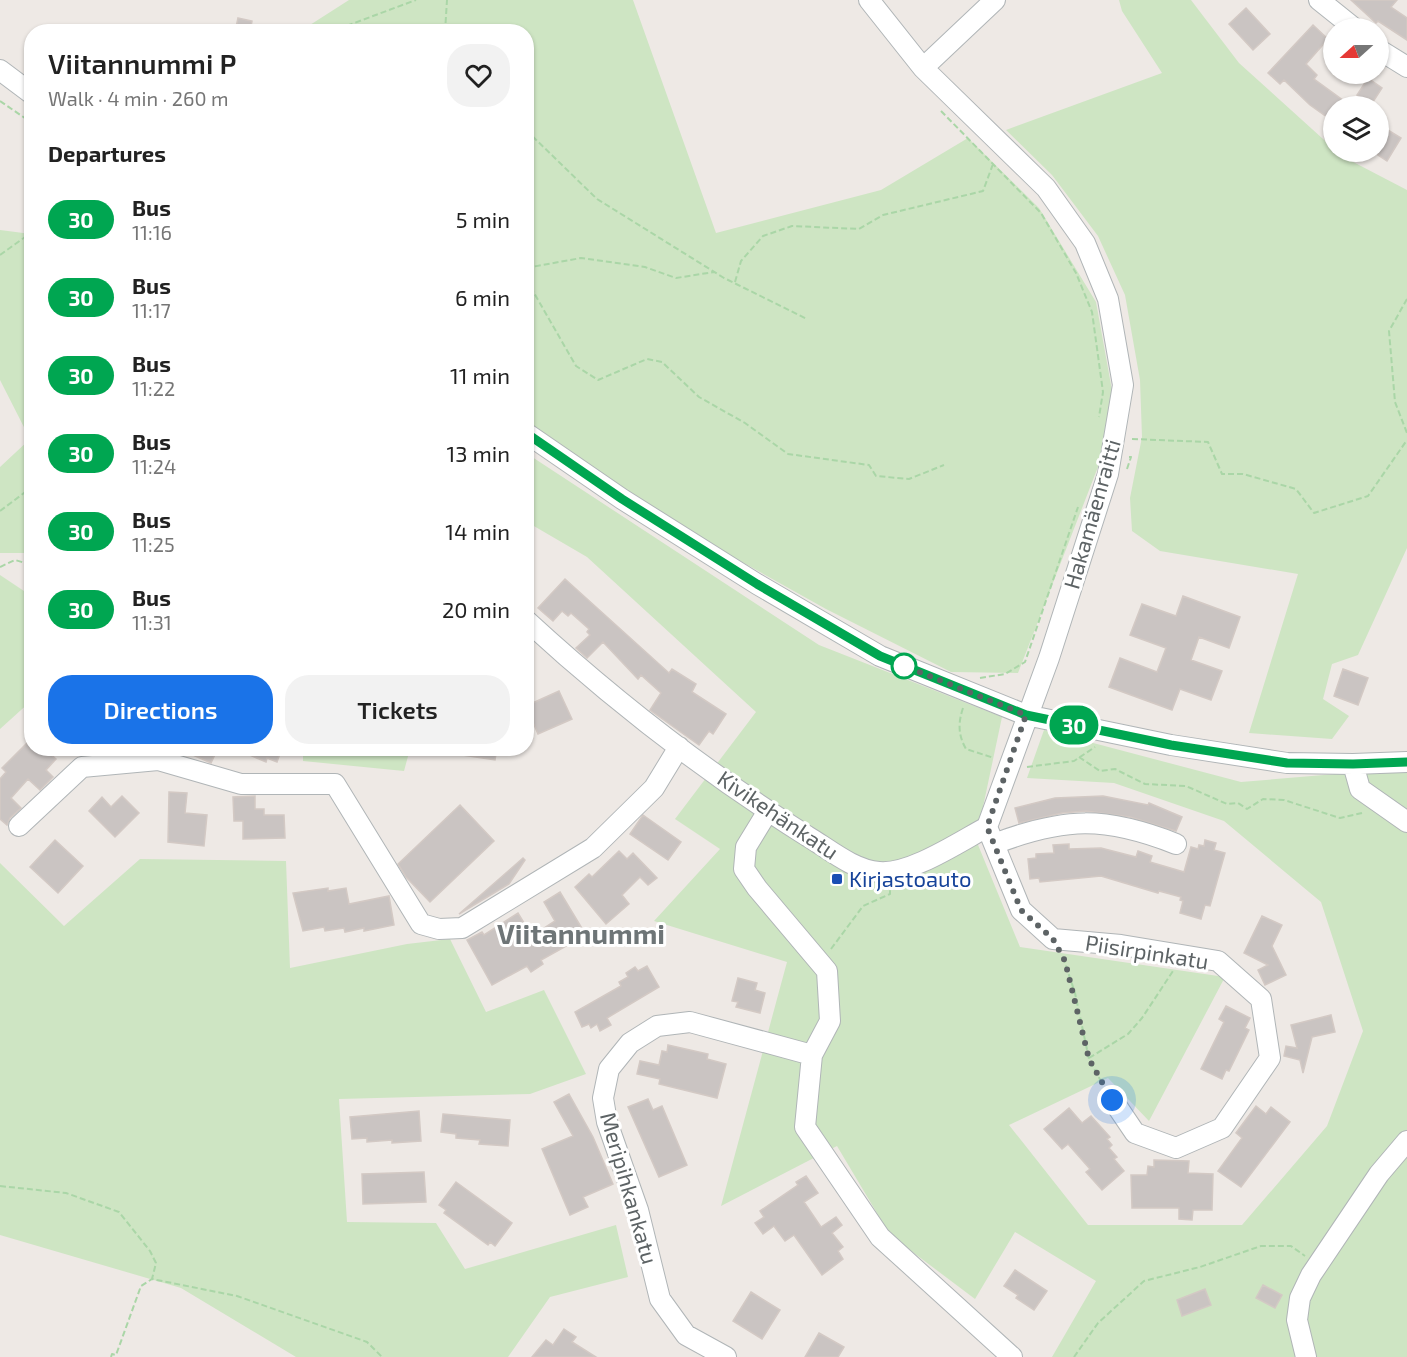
<!DOCTYPE html>
<meta charset="utf-8">
<style>
body{margin:0;font-family:"Exo 2",sans-serif;background:#f2f2f2;color:#222;height:100vh;display:flex;flex-direction:column;font-size:22px;white-space:nowrap}
*{box-sizing:border-box;margin:0}
p{font-size:20px;color:#767676}
.icon{flex:none;width:33px;height:33px;fill:none;stroke:currentColor;stroke-width:2;stroke-linecap:round;stroke-linejoin:round}
.map{position:relative;flex:1;overflow:hidden}
.sheet{position:absolute;left:24px;top:24px;width:510px;height:732px;display:flex;flex-direction:column;background:#fff;border-radius:24px;box-shadow:0 2px 4px #0004}
.sheet>*{flex:none}
.badge{padding:0 12px;border-radius:20px;font-size:21px;line-height:39px}
.needle{width:39px;rotate:249deg}
.buttons{position:absolute;left:1323px;top:18px;display:grid;gap:12px}
.buttons a{display:grid;place-items:center;width:66px;height:66px;border-radius:50%;background:#fff;box-shadow:0 2px 4px #0004;font-size:30px}
.you{position:absolute;width:30px;height:30px;margin:-15px;border:4px solid #fff;border-radius:50%;background:#1a73e8;box-shadow:0 0 0 9px #1a73e833}
.map>.badge{position:absolute;translate:-50% -50%;box-shadow:0 0 0 3px #fff}
h2{padding:0 24px;font-size:22px;line-height:54px}
.round{display:grid;place-items:center;flex:none;width:63px;height:63px;border-radius:24px;background:#f2f2f2}
.headline{display:flex;align-items:center;justify-content:space-between;height:102px;padding:0 24px}
h1{font-size:28px;font-weight:600;line-height:45px}
.button{display:flex;gap:12px;margin-top:auto;padding:12px 24px}
.button a{flex:1;height:69px;border-radius:24px;background:#1a73e8;color:#fff;font-size:24px;font-weight:600;line-height:69px;text-align:center}
.button a+a{background:#f2f2f2;color:#222}
ul{padding:0;list-style:none}
li{display:flex;align-items:center;gap:18px;height:78px;padding:0 24px}
li div{flex:1}
li b{display:block;font-size:22px}
li em{font-style:normal}
li .badge{min-width:66px;font-weight:700;text-align:center}
.map>svg:first-child{display:block}
</style>
<div class="map">
<svg width="1407" height="1357" viewBox="0 0 1407 1357">
<rect width="100%" height="100%" fill="#eee9e5"/>
<path fill="#cee5c3" d="M349,0H633L716,233L881,190L968,138L1039,208L1096,302L1117,418L1018,673L951,672L826,609L665,519L527,425L526,32H299Z
M1119,0H1191L1239,63L1333,148L1334,152L1407,190V548L1358,655L1332,664L1323,699L1349,716L1332,739L1249,733L1298,574L1160,551L1132,531L1130,498L1142,437L1140,380L1125,295L1098,236L1052,175L1006,130L1162,73L1122,11Z
M0,230L31,234V553H0V467L30,439L0,380Z
M526,453L819,645L1002,717L976,840L1020,947L1225,977L1149,1121L1108,1078L1009,1125L1088,1225H1242L1327,1126L1363,1031L1321,902L1224,821L1114,783L1027,778L1044,730L1241,782L1407,768V1357H1052L1096,1281L1015,1232L975,1299L890,1235L837,1146L721,1206L787,962L654,921L720,849L675,819L756,712L587,557L527,522Z
M0,575L24,591L31,612V701L0,729Z
M303,749V748L410,749L404,771L303,761Z
M140,859L286,861L290,968L407,944L450,939L486,1012L544,990L586,1074L530,1094L339,1099L347,1222L436,1223L465,1269L616,1225L628,1277L550,1297L508,1357H296L181,1288L0,1235V863L64,926Z"/>
<path fill="#cac4c2" stroke="#d3c9c4" stroke-width="1.5" d="M1351,0H1397L1391,7L1407,18V40L1378,21L1376,23Z
M1246,8L1270,34L1253,50L1229,24Z
M238,18L252,21L250,32H235Z
M1313,25L1328,39L1306,64L1317,75L1314,79L1351,106H1334V122L1310,105L1284,80L1280,84L1268,73Z
M1368,78L1382,88L1371,105L1357,95Z
M1378,124L1401,138L1387,161L1378,155Z
M565,579L669,673L672,669L696,684L692,692L726,714L713,734L709,731L699,745L682,733L650,710L661,693L641,675L638,679L603,642L587,658L576,648L590,635L587,632L589,629L571,613L568,616L562,611L553,621L538,608Z
M1183,596L1240,617L1229,648L1199,637L1191,660L1222,671L1211,700L1180,689L1172,710L1109,687L1120,658L1157,672L1166,648L1130,635L1142,604L1176,616Z
M1343,669L1368,678L1358,705L1334,696Z
M559,691L572,719L538,734L526,706Z
M32,738V748H44L56,759L46,770L53,777L40,790L28,779L11,798L21,808L10,818L7,825L0,819V779L6,772L2,768Z
M177,748H218L211,763Z
M233,748H282L277,762L267,758L266,762Z
M464,748H497L495,760L463,755Z
M169,792L187,793L185,813L207,815L204,846L168,842Z
M122,796L139,813L115,837L89,811L102,797L111,807Z
M255,796V809H264V815H284L285,838L243,839V821H234L233,797Z
M1103,796L1148,805L1149,803L1182,817L1176,831L1130,817L1086,811L1062,813L1019,823L1015,808L1055,798Z
M460,805L494,841L430,902L406,877L398,864Z
M643,815L681,842L668,860L630,834Z
M55,840L83,866L58,893L30,867Z
M1205,840L1216,843L1214,850L1225,853L1210,906L1205,905L1201,919L1180,913L1183,901L1180,900L1181,897L1159,891L1158,893L1101,876L1040,882L1039,878L1030,879L1028,859L1036,858V854L1054,853L1053,845L1069,844V849L1101,848L1136,857L1138,851L1152,856L1150,862L1184,872L1191,847L1198,849L1199,845L1204,846Z
M619,851L627,859L633,853L657,878L648,885L640,877L622,895L629,904L606,924L575,887L589,874L592,877Z
M523,858L525,860L509,884L459,914Z
M328,888V891L346,888L349,904L389,896L394,925L364,931V928L345,932L344,928L325,931L324,927L303,931L293,893Z
M560,892L586,935L541,960L543,964L531,972L527,966L492,985L467,940L482,932L484,935L518,913L532,936L555,921L544,902Z
M1262,916L1282,925L1272,946L1286,975L1265,985L1258,970L1268,965L1244,953Z
M647,966L659,987L607,1018L611,1025L600,1031L597,1024L591,1028L589,1024L582,1027L575,1012L621,986L619,982L628,977L626,973L635,967L638,971Z
M738,978L757,983L755,990L765,993L760,1013L736,1007L738,1002L732,1001Z
M1226,1006L1250,1018L1245,1028L1249,1030L1229,1071L1226,1070L1222,1079L1201,1069L1224,1022L1219,1019Z
M1331,1015L1335,1032L1312,1037L1303,1073L1300,1060L1284,1056L1286,1046L1297,1048L1291,1025Z
M668,1045L708,1054L707,1059L726,1064L717,1098L659,1084L660,1079L637,1074L640,1061L659,1065L662,1051L667,1052Z
M569,1094L593,1137L613,1184L583,1197L588,1207L570,1215L542,1149L573,1136L554,1102Z
M648,1099L653,1110L662,1106L687,1165L659,1177L628,1107Z
M1256,1106L1266,1114L1271,1107L1290,1122L1241,1187L1218,1171L1242,1138L1236,1133Z
M1069,1108L1082,1123L1091,1116L1110,1137L1107,1139L1112,1145L1109,1148L1117,1157L1114,1159L1124,1171L1102,1190L1086,1172L1090,1169L1068,1144L1062,1149L1044,1129Z
M419,1111L421,1141L392,1143V1140L367,1142V1138L352,1139L350,1117Z
M443,1114L510,1120L508,1146L479,1144L480,1140L456,1138V1134L441,1132Z
M1154,1160L1189,1161L1188,1173L1213,1174L1212,1210H1193L1192,1220L1179,1219V1208H1132L1131,1175H1147L1148,1166L1154,1167Z
M424,1172L426,1202L363,1204L362,1174Z
M806,1176L818,1193L804,1202L821,1227L836,1217L842,1225L832,1233L843,1247L838,1251L843,1259L822,1275L794,1235L785,1241L774,1226L763,1234L755,1223L764,1217L760,1211L798,1185L796,1182Z
M456,1182L512,1223L495,1246L490,1242L488,1245L444,1213L446,1210L439,1205Z
M1015,1270L1047,1291L1034,1310L1016,1298L1018,1295L1004,1286Z
M1263,1285L1282,1295L1275,1308L1256,1298Z
M1205,1289L1211,1305L1182,1316L1177,1300Z
M751,1292L780,1310L762,1339L733,1321Z
M564,1329L576,1337L572,1342L596,1357H532L546,1340L553,1345Z
M819,1333L844,1347L838,1357H805Z"/>
<g fill="none" stroke-linecap="round" stroke-linejoin="round">
<g stroke="#b0b5b7" stroke-width="22">
<path id="minor" d="M1319,0L1354,28
M1378,49L1407,67
M923,68L995,0
M0,70L32,94
M526,433L622,499L757,584L880,656L1026,715L1171,745L1287,763L1353,764L1407,762
M526,620C613,700 707,773 807,836C829,849 853,870 879,872C910,875 959,842 987,827L1049,658L1108,474L1123,385L1108,299L1085,243L1046,188L923,68L869,0
M1353,764L1360,789L1407,822
M768,811L746,847L744,869L757,888L827,971L830,1021L812,1055L805,1127L880,1237L1012,1357
M19,826L82,767L158,760L241,784H335L421,924L439,929L462,928L593,848L654,788L679,747
M987,827L1021,910L1053,939L1121,945L1218,961L1261,999L1270,1058L1222,1128L1176,1148L1135,1133L1112,1099
M994,844C1065,817 1105,816 1176,844
M726,1357L686,1335L660,1299L638,1210L607,1122L603,1098L609,1069L630,1043L657,1026L690,1022L812,1055
M1306,1357L1297,1320L1300,1298L1311,1275L1379,1174L1407,1141"/>
</g>
<path stroke="#aad6a7" stroke-width="2" stroke-dasharray="6 3" stroke-linecap="butt" d="M330,32L416,0
M445,32L447,0
M0,101L32,123
M941,111L1041,213L1076,273L1092,312L1103,392L1099,417
M526,130L597,199L724,278L807,319
M0,255L32,232
M526,268L581,258L645,267L676,278L714,272
M526,279L576,366L598,380L647,359L662,362L699,397L745,423L788,454L869,465L876,476L909,479L944,465
M735,282L741,261L763,236L792,226L859,229L883,215L983,191L993,164
M1407,299L1389,331L1395,402L1407,433
M1132,439L1208,442L1222,474H1243L1296,489L1314,513L1368,496L1407,440
M1127,469L1131,457H1129
M0,511L32,487
M0,567L15,560L32,565
M980,678L1005,674L1025,662L1078,507
M963,708C958,723 958,735 966,749L994,758
M1079,757L1100,771L1115,769L1145,784L1186,786L1227,804L1238,803L1247,809L1263,799L1284,800L1340,818L1362,813
M1027,767L1074,761L1095,747
M831,949L863,906L890,894V889
M1063,957L1075,993L1089,1059L1103,1085
M1089,1058L1128,1034L1142,1018L1173,971
M0,1186L66,1193L119,1212L150,1251L156,1263L152,1279L237,1296L367,1342L382,1357
M111,1357L112,1354L116,1355L141,1286L152,1279
M1074,1357L1098,1323L1144,1281L1200,1267L1261,1246H1291L1305,1256"/>
<use href="#minor" stroke="#fff" stroke-width="20"/>
</g>
<g fill="none" stroke-linecap="round" stroke-linejoin="round">
<g stroke="#fff" stroke-width="14">
<path id="line" d="M526,433L622,499L757,584L880,656L1026,715L1171,745L1287,763L1353,764L1407,762"/>
</g>
<use href="#line" stroke="#00a651" stroke-width="9"/>
<path stroke="#5d6365" stroke-width="6" stroke-dasharray="0 10.8" d="M904,666L902,665L1026,715L987,827L1021,910L1053,939L1065,961L1089,1059L1112,1100"/>
</g>
<circle fill="#fff" stroke="#00a651" stroke-width="3" cx="904" cy="666" r="12"/>
<rect fill="#1a4fb4" stroke="#fff" stroke-width="2" x="831" y="873" width="12" height="12" rx="3"/>
<g text-anchor="middle" stroke-width="6" stroke-linejoin="round" paint-order="stroke">
<g font-size="22" fill="#5d6365" stroke="#fff">
<text transform="translate(1092 514) rotate(-74)" y="8">Hakamäenraitti</text>
<text transform="translate(778 815) rotate(34)" y="8">Kivikehänkatu</text>
<text transform="translate(1147 952) rotate(9)" y="8">Piisirpinkatu</text>
<text transform="translate(629 1188) rotate(74)" y="8">Meripihkankatu</text>
</g>
<g font-size="22" fill="#164399" stroke="#fff" text-anchor="start">
<text x="849" y="887">Kirjastoauto</text>
</g>
<g font-size="28" font-weight="bold" fill="#6e7577" stroke="#fff">
<text x="581" y="944">Viitannummi</text>
</g>
</g>
</svg>
<div class="buttons">
<a><svg class="needle" viewBox="-14 -14 28 28"><path d="M0-13l5 13h-10z" fill="#e53935"/><path d="M0 13l5-13h-10z" fill="#767676"/></svg></a>
<a><svg class="icon" aria-label="layers" viewBox="0 0 24 24"><path d="M12 4l9 5-9 5-9-5zM3 14l9 5 9-5"/></svg></a>
</div>
<div class="you" style="left:1112px;top:1100px"></div>
<b class="badge" style="left:1074px;top:725px;background:#00a651;color:#fff">30</b>
<section class="sheet">
<div class="headline"><div><h1>Viitannummi P</h1><p>Walk · 4 min · 260 m</p></div><a class="round"><svg class="icon" aria-label="heart" viewBox="0 0 24 24"><path d="M12 20l-8-8c-3-5 5-10 8-4 3-6 11-1 8 4z"/></svg></a></div>
<h2>Departures</h2>
<ul>
<li><span class="badge" style="background:#00a651;color:#fff">30</span><div><b>Bus</b><p>11:16</p></div><em>5 min</em></li>
<li><span class="badge" style="background:#00a651;color:#fff">30</span><div><b>Bus</b><p>11:17</p></div><em>6 min</em></li>
<li><span class="badge" style="background:#00a651;color:#fff">30</span><div><b>Bus</b><p>11:22</p></div><em>11 min</em></li>
<li><span class="badge" style="background:#00a651;color:#fff">30</span><div><b>Bus</b><p>11:24</p></div><em>13 min</em></li>
<li><span class="badge" style="background:#00a651;color:#fff">30</span><div><b>Bus</b><p>11:25</p></div><em>14 min</em></li>
<li><span class="badge" style="background:#00a651;color:#fff">30</span><div><b>Bus</b><p>11:31</p></div><em>20 min</em></li>
</ul>
<div class="button"><a>Directions</a><a>Tickets</a></div>
</section>
</div>
